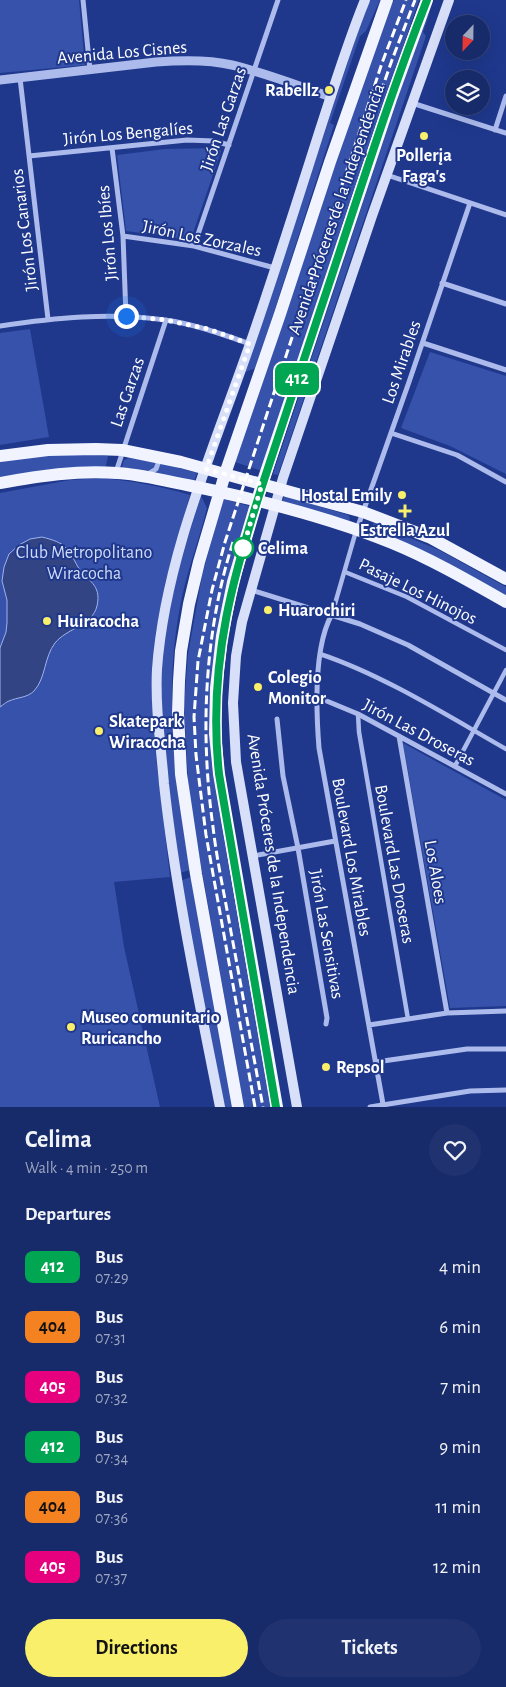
<!DOCTYPE html>
<meta charset="utf-8">
<style>
body{margin:0;font-family:"Alegreya Sans",sans-serif;background:#20326f;color:#f1f3f6;height:100vh;display:flex;flex-direction:column;font-size:19px;white-space:nowrap}
*{box-sizing:border-box;margin:0}
p{font-size:16px;color:#9ea7c0}
.icon{flex:none;width:28px;height:28px;fill:none;stroke:currentColor;stroke-width:2;stroke-linecap:round;stroke-linejoin:round}
.map{position:relative;height:1107px;overflow:hidden}
.side{display:flex;flex-direction:column;background:#172a69;flex:1}
.side>*{flex:none}
.badge{padding:0 10px;border-radius:8px;font-size:18px;line-height:32px}
.needle{width:32px;rotate:202deg}
.buttons{position:absolute;left:445px;top:15px;display:grid;gap:10px}
.buttons a{display:grid;place-items:center;width:45px;height:45px;border-radius:50%;background:#172a69;box-shadow:0 5px 20px #0002,0 0 0 1px #36467d;font-size:25px}
.you{position:absolute;width:25px;height:25px;margin:-12px;border:4px solid #fff;border-radius:50%;background:#1a73e8;box-shadow:0 0 0 8px #1a73e833}
.map>.badge{position:absolute;translate:-50% -50%;box-shadow:0 0 0 2px #fff}
h2{padding:0 25px;font-size:19px;line-height:45px}
.round{display:grid;place-items:center;flex:none;width:52px;height:52px;border-radius:26px;background:#20326f}
.headline{display:flex;align-items:center;justify-content:space-between;height:85px;padding:0 25px}
h1{font-size:24px;font-weight:600;line-height:38px}
.cta{display:flex;gap:10px;margin-top:auto;padding:10px 25px}
.cta a{flex:1;height:58px;border-radius:30px;background:#faef6b;color:#111;font-size:20px;font-weight:600;line-height:58px;text-align:center}
.cta a+a{background:#20326f;color:#f1f3f6}
ul{padding:0;list-style:none}
li{display:flex;align-items:center;gap:15px;height:60px;padding:0 25px}
li div{flex:1}
li b{display:block;font-size:19px}
li em{font-style:normal}
li .badge{min-width:55px;font-weight:700;text-align:center}
.map>svg:first-child{display:block}
</style>
<div class="map">
<svg width="506" height="1107" viewBox="0 0 506 1107">
<rect width="100%" height="100%" fill="#1f388c"/>
<path fill="#3652ab" d="M0,0H79L85,65L0,73Z
M370,0H380L366,31L360,36L330,123L334,125L256,368L245,372L356,37Z
M394,0H419L262,471L235,462L384,20Z
M430,12L423,32L426,36L278,475L273,474L420,31Z
M218,148L221,151L190,242L172,237L126,231L117,155L165,149Z
M30,329L49,437L0,445V333Z
M430,352L506,376V474L450,446L401,428Z
M92,454L108,456L105,470L0,478V462L24,457Z
M129,458L155,461L197,473L194,481L122,467L124,460Z
M102,478C132,481 160,486 190,495L165,583L155,637L152,671L154,739L170,877L114,882L124,947L160,1107H0V493L70,480Z
M201,496L207,508C199,541 186,573 180,607C163,696 176,783 190,870L180,873L160,719L161,657L171,601L180,563Z
M285,496L348,515L350,518L349,522L282,501Z
M223,499L249,506L210,718L211,759L228,862L271,1107H244L189,798L184,706L188,654L202,576Z
M374,523L439,550L506,587V598L370,529Z
M403,743L506,800V1006L450,1008Z
M191,877L233,1107H224L180,881Z"/>
<path fill="#324483" stroke="#9fb3ed" d="M42,537C66,543 67,547 78,567C87,581 102,584 97,606C92,626 67,628 55,643C44,657 46,678 34,691C27,698 18,697 9,701C6,702 3,705 0,707V648L6,632L7,623V600L2,581L4,567L9,554L19,545L30,539Z"/>
<g fill="none" stroke-linecap="round" stroke-linejoin="round">
<path stroke="#acbbec" stroke-width="4.5" d="M345,572L407,597L506,650
M332,614L356,531
M320,654C383,675 448,716 506,749
M358,714L359,732L408,1019
M455,766L506,670"/>
<path stroke="#acbbec" stroke-width="5" d="M83,0L90,70
M20,78L48,319
M412,103L506,133
M495,130L506,96
M112,148L123,236L126,316
M29,156L187,140L214,141L229,145
M387,175L506,215
M123,236L194,246L275,268
M194,246L278,0
M442,283L506,304
M0,326C54,318 110,312 165,320C194,324 222,334 250,344
M423,343L506,370
M391,433L457,455L506,482
M116,472L166,320
M148,474L156,469L160,458
M357,529L409,382L470,203
M251,590L360,624L408,645L506,700
M332,614C313,648 316,710 319,748L383,1104
M317,697L358,714L506,794
M277,719L283,776L298,848L327,1018L326,1024
M399,736L447,1013
M253,856L335,841
M369,1025L447,1013L506,1011
M376,1062L467,1049H506
M370,1107L470,1091L506,1090"/>
<path stroke="#acbbec" stroke-width="9" d="M0,80L156,62C181,60 207,59 232,65C266,73 298,86 331,97"/>
<path stroke="#d8dff9" stroke-width="10" d="M220,1107C199,1000 176,893 164,784C161,746 155,708 157,669C165,558 214,448 250,344C274,275 296,205 318,136C333,90 347,44 365,0
M297,1107L236,762L233,703L236,656L242,622L283,478L372,216L449,0"/>
<path stroke="#f1f4ff" stroke-width="12" d="M0,456L48,450L96,449L122,450L181,462L363,512L431,538L506,579
M0,483C39,476 77,470 117,473C141,474 164,481 187,485C256,499 326,516 392,543C431,559 469,581 506,602
M238,1107L196,874L181,774L178,713L179,681L181,651L189,604L199,562L225,474L280,314L330,162L387,0
M277,1107L219,774L215,734L216,688L222,636L233,582L262,484L391,99L427,0"/>
<path stroke="#fff" stroke-width="3" stroke-dasharray="9 4" stroke-linecap="butt" d="M368,129L392,60L415,0
M233,542C204,633 200,733 213,827C217,862 225,897 231,932C242,990 252,1049 263,1107
M255,1107L206,835L196,755L194,717L198,661L212,590L225,542L382,63L406,0"/>
</g>
<g fill="none" stroke-linecap="round" stroke-linejoin="round">
<g stroke="#fff" stroke-width="11">
<path id="line" d="M276,1107L219,774C207,662 234,570 269,465C286,413 303,362 320,311C355,207 387,102 427,0"/>
</g>
<use href="#line" stroke="#00a651" stroke-width="8"/>
<path stroke="#fff" stroke-width="5" stroke-dasharray="0 9" d="M126,316L166,320L208,329L250,344L206,469L262,484L243,548"/>
</g>
<g fill="#faef6b" stroke="#1f388c" stroke-width="2">
<circle cx="329" cy="90" r="5"/>
<circle cx="424" cy="136" r="5"/>
<circle cx="402" cy="495" r="5"/>
<path d="M402.5 503.5h5v5h5v5h-5v5h-5v-5h-5v-5h5z"/>
<circle cx="268" cy="610" r="5"/>
<circle cx="47" cy="621" r="5"/>
<circle cx="258" cy="687" r="5"/>
<circle cx="99" cy="731" r="5"/>
<circle cx="71" cy="1027" r="5"/>
<circle cx="326" cy="1067" r="5"/>
</g>
<circle fill="#fff" stroke="#00a651" stroke-width="2.5" cx="243" cy="548" r="10"/>
<g text-anchor="middle" stroke-width="4" stroke-linejoin="round" paint-order="stroke">
<g font-size="18" fill="#fff" stroke="#1f388c">
<text transform="translate(122 52) rotate(-5)" y="6">Avenida Los Cisnes</text>
<text transform="translate(223 119) rotate(-71)" y="6">Jirón Las Garzas</text>
<text transform="translate(128 133) rotate(-5)" y="6">Jirón Los Bengalíes</text>
<text transform="translate(336 209) rotate(-71)" y="6">Avenida Próceres de la Independencia</text>
<text transform="translate(24 230) rotate(-97)" y="6">Jirón Los Canarios</text>
<text transform="translate(107 233) rotate(-95)" y="6">Jirón Los Ibíes</text>
<text transform="translate(202 238) rotate(12)" y="6">Jirón Los Zorzales</text>
<text transform="translate(401 362) rotate(-71)" y="6">Los Mirables</text>
<text transform="translate(127 392) rotate(-71)" y="6">Las Garzas</text>
<text transform="translate(418 591) rotate(26)" y="6">Pasaje Los Hinojos</text>
<text transform="translate(419 732) rotate(28)" y="6">Jirón Las Droseras</text>
<text transform="translate(352 857) rotate(80)" y="6">Boulevard Los Mirables</text>
<text transform="translate(274 864) rotate(81)" y="6">Avenida Próceres de la Independencia</text>
<text transform="translate(395 864) rotate(80)" y="6">Boulevard Las Droseras</text>
<text transform="translate(436 872) rotate(80)" y="6">Los Aloes</text>
<text transform="translate(327 934) rotate(80)" y="6">Jirón Las Sensitivas</text>
</g>
<g font-size="18" font-weight="bold" fill="#fff" stroke="#1f388c" text-anchor="start">
<text x="319" y="96" text-anchor="end">Rabellz</text>
<text x="424" y="161" text-anchor="middle">Pollerįa<tspan x="424" dy="21">Faga's</tspan></text>
<text x="392" y="501" text-anchor="end">Hostal Emily</text>
<text x="405" y="536" text-anchor="middle">Estrella Azul</text>
<text x="278" y="616">Huarochiri</text>
<text x="57" y="627">Huiracocha</text>
<text x="268" y="683">Colegio<tspan x="268" dy="21">Monitor</tspan></text>
<text x="109" y="727">Skatepark<tspan x="109" dy="21">Wiracocha</tspan></text>
<text x="81" y="1023">Museo comunitario<tspan x="81" dy="21">Ruricancho</tspan></text>
<text x="336" y="1073">Repsol</text>
</g>
<g font-size="18" font-weight="bold" fill="#fff" stroke="#1f388c" text-anchor="start">
<text x="258" y="554">Celima</text>
</g>
<g font-size="18" fill="#d1dbf9" stroke="#1f388c">
<text x="84" y="558">Club Metropolitano<tspan x="84" dy="21">Wiracocha</tspan></text>
</g>
</g>
</svg>
<div class="buttons">
<a><svg class="needle" viewBox="-14 -14 28 28"><path d="M0-13l5 13h-10z" fill="#e53935"/><path d="M0 13l5-13h-10z" fill="#9ea7c0"/></svg></a>
<a><svg class="icon" aria-label="layers" viewBox="0 0 24 24"><path d="M12 4l9 5-9 5-9-5zM3 14l9 5 9-5"/></svg></a>
</div>
<div class="you" style="left:126px;top:316px"></div>
<b class="badge" style="left:297px;top:379px;background:#00a651;color:#fff">412</b>
</div>
<section class="side">
<div class="headline"><div><h1>Celima</h1><p>Walk · 4 min · 250 m</p></div><a class="round"><svg class="icon" aria-label="heart" viewBox="0 0 24 24"><path d="M12 20l-8-8c-3-5 5-10 8-4 3-6 11-1 8 4z"/></svg></a></div>
<h2>Departures</h2>
<ul>
<li><span class="badge" style="background:#00a651;color:#fff">412</span><div><b>Bus</b><p>07:29</p></div><em>4 min</em></li>
<li><span class="badge" style="background:#f58220;color:#111">404</span><div><b>Bus</b><p>07:31</p></div><em>6 min</em></li>
<li><span class="badge" style="background:#e6007e;color:#fff">405</span><div><b>Bus</b><p>07:32</p></div><em>7 min</em></li>
<li><span class="badge" style="background:#00a651;color:#fff">412</span><div><b>Bus</b><p>07:34</p></div><em>9 min</em></li>
<li><span class="badge" style="background:#f58220;color:#111">404</span><div><b>Bus</b><p>07:36</p></div><em>11 min</em></li>
<li><span class="badge" style="background:#e6007e;color:#fff">405</span><div><b>Bus</b><p>07:37</p></div><em>12 min</em></li>
</ul>
<div class="cta"><a>Directions</a><a>Tickets</a></div>
</section>
